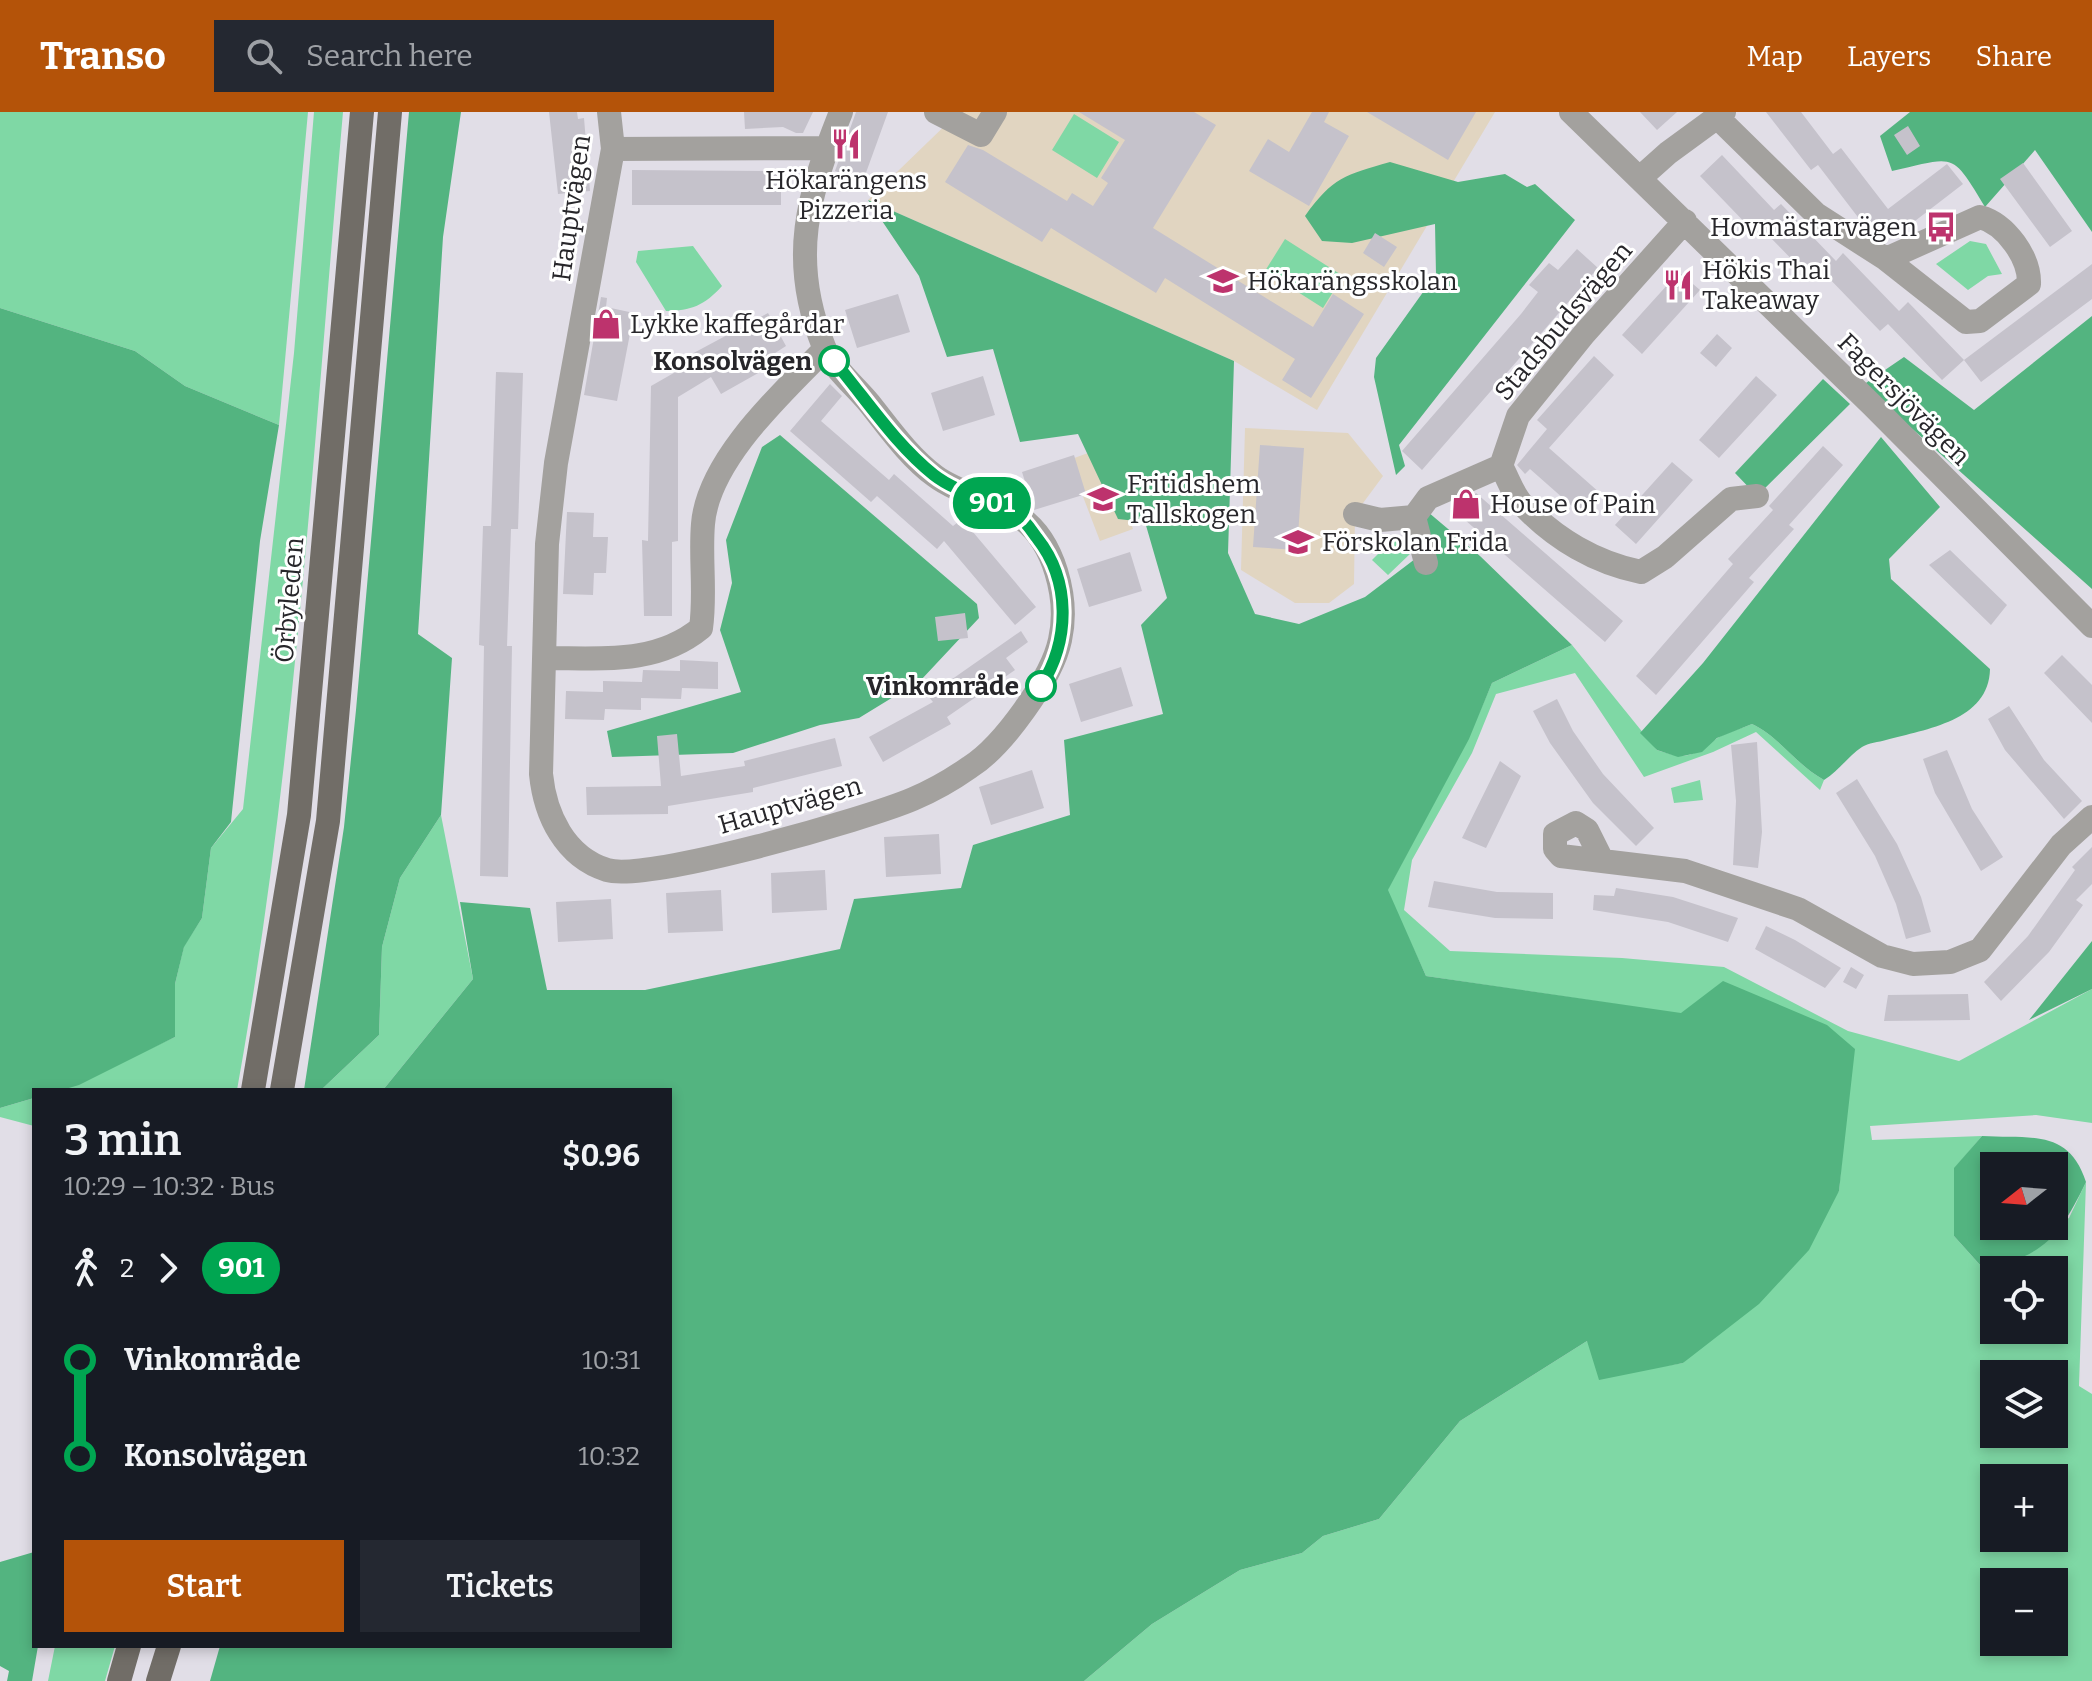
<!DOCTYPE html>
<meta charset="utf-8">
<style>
body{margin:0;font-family:Bitter,serif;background:#242831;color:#f1f3f6;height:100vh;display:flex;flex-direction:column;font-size:30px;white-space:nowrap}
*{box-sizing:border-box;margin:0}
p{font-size:26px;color:#9ea1a6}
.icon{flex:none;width:44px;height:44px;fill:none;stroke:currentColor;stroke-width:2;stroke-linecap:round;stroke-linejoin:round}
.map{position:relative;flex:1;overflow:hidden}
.details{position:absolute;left:32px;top:976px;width:640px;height:560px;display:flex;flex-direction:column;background:#171b24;border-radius:0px;box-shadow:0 4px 12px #0003}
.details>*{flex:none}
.badge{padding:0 16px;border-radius:26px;font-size:28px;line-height:52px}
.needle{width:52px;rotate:253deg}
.buttons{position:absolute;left:1980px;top:1040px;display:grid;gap:16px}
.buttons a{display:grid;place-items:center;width:88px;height:88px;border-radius:0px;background:#171b24;box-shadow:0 4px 12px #0003;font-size:40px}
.map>.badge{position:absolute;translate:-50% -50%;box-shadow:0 0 0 4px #fff}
.legs{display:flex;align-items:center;gap:12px;height:88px;padding:0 32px;font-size:26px}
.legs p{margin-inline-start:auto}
.head{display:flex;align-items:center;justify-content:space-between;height:136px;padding:0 32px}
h1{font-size:44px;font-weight:600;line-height:60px}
.cta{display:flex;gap:16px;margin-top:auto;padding:16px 32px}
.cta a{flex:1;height:92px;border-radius:0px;background:#b45309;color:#fff;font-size:32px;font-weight:600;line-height:92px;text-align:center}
.cta a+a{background:#242831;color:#f1f3f6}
ul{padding:0 32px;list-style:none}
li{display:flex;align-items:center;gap:28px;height:96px;font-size:30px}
li i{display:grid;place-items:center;width:12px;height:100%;margin:0 10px;background:currentColor}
li i::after{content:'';width:20px;height:20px;margin:-10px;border:6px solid;border-radius:50%;background:#171b24}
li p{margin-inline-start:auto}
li:first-child i{background:linear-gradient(#0000 50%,currentColor 0)}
li:last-child i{background:linear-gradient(currentColor 50%,#0000 0)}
header{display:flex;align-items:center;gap:48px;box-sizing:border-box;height:112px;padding:0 40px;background:#b45309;color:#fff}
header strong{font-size:38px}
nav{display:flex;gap:44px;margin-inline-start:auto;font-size:28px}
.search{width:560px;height:72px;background:#242831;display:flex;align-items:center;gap:20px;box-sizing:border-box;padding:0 28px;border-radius:0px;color:#9ea1a6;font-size:30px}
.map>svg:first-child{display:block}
</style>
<header>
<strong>Transo</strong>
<div class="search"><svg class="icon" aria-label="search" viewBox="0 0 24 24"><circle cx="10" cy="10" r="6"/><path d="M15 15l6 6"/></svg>Search here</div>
<nav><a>Map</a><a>Layers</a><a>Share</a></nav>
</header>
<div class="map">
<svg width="2092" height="1569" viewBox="0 0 2092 1569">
<rect width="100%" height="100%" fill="#e1dee7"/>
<path fill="#e1d5c1" d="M959,0H1495L1317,298L1234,249L868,88Z
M1245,316L1348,321L1383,364L1355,402L1354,472L1329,491H1295L1241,458Z
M1104,335L1133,417L1100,429L1069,348Z"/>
<path fill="#7fd8a5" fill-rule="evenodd" d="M0,0H308L279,313L185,274L135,239L0,196Z
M314,0H343C314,326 295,656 237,978H62L175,925V872L184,834L202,806L211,736L243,697L294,241Z
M1074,2L1119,30L1097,66L1052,38Z
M1285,127L1343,164L1323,196L1265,159Z
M1970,129L1986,132L2002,162L1988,164L1968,178L1936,152Z
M693,134L722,174C705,193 691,199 666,199L636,150L638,139Z
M1395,425L1411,441L1388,463L1372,448Z
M1572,533L1657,638C1689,649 1690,644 1716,627C1726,620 1741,617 1752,612C1781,626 1794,651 1824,668L1820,678L1756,620L1713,640L1644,665L1575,561L1496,582L1472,641L1412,748L1404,798L1450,839L1622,846L1724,855L1848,919L1959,949L2092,877V1011L2036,1003L1870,1014L1872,1028L1982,1024L1954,1057V1124L1981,1154L2069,1106L2086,1070L2079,1274L2092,1282V1569H1084L1152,1512L1240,1458L1302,1441L1323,1424L1379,1407L1460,1309L1587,1229L1653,1256L1683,1251L1839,1079L1843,1033L1681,902L1426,864L1387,779L1468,627L1492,571ZM1994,1158H2054V1218H1994ZM1994,1262H2054V1322H1994ZM1994,1366H2054V1426H1994ZM1994,1470H2054V1530H1994Z
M1700,668L1703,688L1674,691L1671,676Z
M441,703L473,867L383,978H321L379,923L382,835L400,766Z
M34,986V1014L0,1005V996Z
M55,1534H115L105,1569H48Z"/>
<path fill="#53b480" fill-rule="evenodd" d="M409,0H461L443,125L418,522L452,546L441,703L400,766L382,835L379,923L321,978H304L344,715L356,598Z
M1910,0H2092V120L2035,38L1985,95C1951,38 1955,45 1892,59L1880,24Z
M1390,50L1458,70L1505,62L1527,75L1535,72L1575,108L1399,333L1405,354L1396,363L1374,265L1376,246L1436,162L1435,112L1352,131L1322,129L1305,104C1333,65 1345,63 1390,50Z
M868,88L1234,249L1228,441L1255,502L1299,512L1365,485L1415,447L1428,400L1480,444L1572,533L1492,571L1469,627L1388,778L1426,864L1681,901L1723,869L1827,913L1855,937L1839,1079L1809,1138L1759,1192L1683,1251L1599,1268L1587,1229L1460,1309L1379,1407L1323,1424L1302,1441L1240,1458L1152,1512L1084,1569H210L220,1534H670V978H383L473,867L460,790L530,796L547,878H645L840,837L854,787L961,776L973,733L1070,703L1064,628L1163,602L1141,513L1167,486L1145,410L1118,407L1078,322L1020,330L993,237L947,245L919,164Z
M0,196L135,239L185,274L279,313L260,429L231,710L211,736L202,806L184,835L175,872V925L79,973L62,978H34V986L0,996Z
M2092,204V477L1863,273L1904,245L1974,298Z
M1823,267L1850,292L1757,384L1735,361Z
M780,323L977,492L979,506L921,568L859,606L820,613L733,641L612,645L607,619L741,580L720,518L732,471L726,428L762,335Z
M1881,325L1940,395L1889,447L1891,467L1990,557C1989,609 1926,617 1886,628C1879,630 1868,631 1862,635C1848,644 1839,659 1824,668C1794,651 1781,626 1752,612L1717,626L1702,640L1678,645L1657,638L1640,621L1703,551Z
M2092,829V877L2029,908Z
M1982,1024C2029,1027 2069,1016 2086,1070C2061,1122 2042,1149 1981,1154L1954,1124V1056ZM1994,1054H2054V1114H1994Z
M34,1440V1534H38L32,1569H7L9,1559L0,1554V1450Z"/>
<path fill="#c5c2cb" d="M549,0H577L578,7L584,6L590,79L558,82Z
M744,0H813L803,21H796L783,15L745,17Z
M856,0H888L863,69L835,59Z
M1079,0H1194L1216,13L1153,116L1313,215L1333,182L1364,202L1311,286L1282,268L1295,247L1165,166L1156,181L1051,116L1042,130L945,70L968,33L983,38L1067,89L1072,81L1093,94L1108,71L1101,66L1125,28Z
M1312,0H1329L1324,10L1349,24L1309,94L1249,59L1268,27L1289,40Z
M1367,0H1476L1448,48Z
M1640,0H1677L1657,18Z
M1766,0H1801L1833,42L1841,36L1888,97L1947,52L1963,72L1902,119L1894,109L1876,123L1867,117L1818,53L1811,58Z
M1908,14L1920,34L1907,43L1894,23Z
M1722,43L1774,98L1781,92L1836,149L1843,141L1899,199L1908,190L1964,248L2092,152V187L1981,270L1964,248L1942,268L1888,212L1880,219L1824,161L1814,170L1760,115L1754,120L1700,64Z
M2023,51L2072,119L2050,135L2000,67Z
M632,58L781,59V93H632Z
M1375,121L1397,135L1384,155L1363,141Z
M1577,137L1598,156L1422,358L1402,339L1521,202L1538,180L1529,173L1549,151L1558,158Z
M1679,160L1700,178L1642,242L1622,223Z
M898,182L910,220L857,236L845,198Z
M601,185L607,186L606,195L634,201L617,289L584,283Z
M768,201L786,234L772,243L776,251L721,282L711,265L678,285V429L672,430V504H644L642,428L648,429L651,274L679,258L675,251Z
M1717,222L1732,236L1716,255L1700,241Z
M1594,244L1614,263L1549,336L1600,381L1581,402L1530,357L1525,362L1517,353L1547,317L1537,308Z
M496,260L523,261L518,417H511L507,534H512L508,765L480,764L484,534L479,533L483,414H491Z
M983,264L995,303L943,319L931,281Z
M1756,264L1777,283L1719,346L1699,328Z
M830,272L842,284L821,309L889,368L894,362L953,414L962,407L1036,495L1015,513L944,429L937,437L877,384L871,390L790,319Z
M1260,333L1304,336L1297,438L1253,435Z
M1823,334L1843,353L1789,413L1794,417L1749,466L1754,470L1656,583L1636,564L1733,452L1728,447L1773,398L1769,394Z
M1074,343L1086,382L1034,398L1022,360Z
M1672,350L1693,368L1636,432L1615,413Z
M1476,381L1623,509L1605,530L1457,401Z
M567,400L594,401L593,425H608L606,461H594L593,483L563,482Z
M1950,438L2007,493L1991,513L1929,453Z
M1130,440L1142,479L1089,495L1077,457Z
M965,501L968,526L938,529L935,505Z
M1021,519L1028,530L1006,546L1015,558L947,605L951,612L883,650L869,625L933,590L928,584Z
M2062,543L2092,573V611L2044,561Z
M680,548L718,550V577L682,576L681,587L641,586V598L605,597L604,608L565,607L566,579L603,580V569L642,570L643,558L680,559Z
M1121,555L1133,594L1081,610L1069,572Z
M1557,587L1573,619L1603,662L1654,716L1636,734L1593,691L1550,631L1533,599Z
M2009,594L2044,648L2082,689L2064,707L2005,638L1988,607Z
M677,622L681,664L745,654L744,649L835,626L842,654L753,676V680L668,694V702L587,703L586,675L661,674L657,624Z
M1757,630L1762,720L1758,756L1733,753L1736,689L1731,633Z
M1947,638L1972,697L2003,745L1981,759L1935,681L1923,647Z
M1500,649L1521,664L1486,736L1462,726Z
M1032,658L1044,696L991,713L979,675Z
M1857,667L1897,732L1921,785L1931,820L1906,827L1896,792L1875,744L1836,681Z
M939,722L941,762L886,765L884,725Z
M2092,735V772L2076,788L2083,793L2049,840L2001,889L1984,870L2028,824L2075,758L2072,755Z
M825,758L827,798L772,801L771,761Z
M1434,769L1497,780L1553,781V807L1495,806L1428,795Z
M1616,776L1673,785L1738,806L1728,830L1668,810L1593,798L1594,783L1614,784Z
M721,778L723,819L668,821L666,781Z
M611,787L613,827L558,830L556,790Z
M1766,814L1795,828L1841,856L1825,876L1755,837Z
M1851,855L1864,863L1856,877L1843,870Z
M1968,882L1970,908L1884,909L1888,883Z"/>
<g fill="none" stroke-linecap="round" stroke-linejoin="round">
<path stroke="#a3a19e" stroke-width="24" d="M609,0L613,37L556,351L547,432L541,662C545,703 565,745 607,758C648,770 866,707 913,687C932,679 953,667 970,655C1003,634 1052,566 1060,528C1069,488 1055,428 1018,404C993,387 959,382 935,364C909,345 889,316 869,291C855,274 832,255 824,235C788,147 808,83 841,0
M936,0L981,23L995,0
M1571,0L1872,293L2092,514
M1717,5L1816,102L1886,147L1966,210L1980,209L2029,172C2030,146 2006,112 1980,105L1886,147
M613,37L827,36
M1640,66L1668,41L1724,0
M1501,354C1508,366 1513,383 1523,393C1555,427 1596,451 1641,460L1665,445L1731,387L1757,384
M1355,402L1380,408L1414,405
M1426,451L1414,405L1428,386L1501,354L1518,304L1584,222L1685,109
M546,546C601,546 656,553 701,516C706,481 700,447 703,412C708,348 782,281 825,237
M1602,748L1587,718L1576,711L1555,722V737L1561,744L1685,759L1798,797L1882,844L1913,852L1950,850L1980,838L2061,733L2092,705"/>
<path stroke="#716d67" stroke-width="24" d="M253,978L299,703L362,0
M282,978L328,709L390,0
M119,1569L129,1534
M158,1569L169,1534"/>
</g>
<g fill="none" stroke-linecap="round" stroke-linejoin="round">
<g stroke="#fff" stroke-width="18">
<path id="line-1" d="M834,249C866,287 895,332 934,363C957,381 992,388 1017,403C1025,408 1031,418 1037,426C1071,469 1070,528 1041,574"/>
</g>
<use href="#line-1" stroke="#00a651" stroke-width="12"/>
</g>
<defs>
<g id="restaurant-bare" transform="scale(2.4)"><path d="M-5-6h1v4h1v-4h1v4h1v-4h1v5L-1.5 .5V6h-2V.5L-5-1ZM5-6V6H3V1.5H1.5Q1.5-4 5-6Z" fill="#bd336d" stroke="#fff" stroke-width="2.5" paint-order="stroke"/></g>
<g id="bus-bare" transform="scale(2.4)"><path d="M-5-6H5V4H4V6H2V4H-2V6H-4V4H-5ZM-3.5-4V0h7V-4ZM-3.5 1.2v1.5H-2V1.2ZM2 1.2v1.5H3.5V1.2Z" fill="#bd336d" stroke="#fff" stroke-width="2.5" paint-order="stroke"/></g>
<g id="school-bare" transform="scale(2.4)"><path d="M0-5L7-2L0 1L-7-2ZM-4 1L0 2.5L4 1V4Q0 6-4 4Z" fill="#bd336d" stroke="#fff" stroke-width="2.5" paint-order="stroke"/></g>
<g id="shop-bare" transform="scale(2.4)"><path d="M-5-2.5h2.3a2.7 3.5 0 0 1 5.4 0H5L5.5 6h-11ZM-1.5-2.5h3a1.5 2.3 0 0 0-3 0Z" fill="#bd336d" stroke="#fff" stroke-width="2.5" paint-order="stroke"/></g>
</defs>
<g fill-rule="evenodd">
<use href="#restaurant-bare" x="846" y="32"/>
<use href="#bus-bare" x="1941" y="115"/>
<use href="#school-bare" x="1223" y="169"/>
<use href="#restaurant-bare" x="1678" y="173"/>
<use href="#shop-bare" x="606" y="212"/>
<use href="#school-bare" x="1103" y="387"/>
<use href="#shop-bare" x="1466" y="392"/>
<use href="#school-bare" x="1298" y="430"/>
</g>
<g fill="#fff" stroke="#00a651" stroke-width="4">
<circle cx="834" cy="249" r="14"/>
<circle cx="1041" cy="574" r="14"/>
</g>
<g text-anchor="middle" stroke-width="6" stroke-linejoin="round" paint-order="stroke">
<g font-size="26" fill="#27262a" stroke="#fff" text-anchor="start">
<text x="846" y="77" text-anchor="middle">Hökarängens<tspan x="846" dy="30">Pizzeria</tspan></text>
<text x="1917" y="124" text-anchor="end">Hovmästarvägen</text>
<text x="1702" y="167">Hökis Thai<tspan x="1702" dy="30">Takeaway</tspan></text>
<text x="1247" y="178">Hökarängsskolan</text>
<text x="630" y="221">Lykke kaffegårdar</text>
<text x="1127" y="381">Fritidshem<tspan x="1127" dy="30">Tallskogen</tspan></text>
<text x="1490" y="401">House of Pain</text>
<text x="1322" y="439">Förskolan Frida</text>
</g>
<g font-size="26" fill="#27262a" stroke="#fff">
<text transform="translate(571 96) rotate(-82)" y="9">Hauptvägen</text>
<text transform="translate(1563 209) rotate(-50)" y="9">Stadsbudsvägen</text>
<text transform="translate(1904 287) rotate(45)" y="9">Fagersjövägen</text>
<text transform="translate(289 488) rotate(-85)" y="9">Örbyleden</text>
<text transform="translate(790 693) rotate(-16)" y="9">Hauptvägen</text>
</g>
<g font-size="26" font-weight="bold" fill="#27262a" stroke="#fff" text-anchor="end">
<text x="812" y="258">Konsolvägen</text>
<text x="1019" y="583">Vinkområde</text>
</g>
</g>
</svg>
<div class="buttons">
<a><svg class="needle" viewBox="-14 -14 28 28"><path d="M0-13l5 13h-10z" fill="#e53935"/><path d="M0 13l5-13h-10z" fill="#9ea1a6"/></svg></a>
<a><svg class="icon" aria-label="locate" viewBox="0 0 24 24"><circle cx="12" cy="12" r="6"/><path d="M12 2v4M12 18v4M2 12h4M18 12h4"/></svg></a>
<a><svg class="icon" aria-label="layers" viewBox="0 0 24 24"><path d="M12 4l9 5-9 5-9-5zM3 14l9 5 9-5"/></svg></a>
<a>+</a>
<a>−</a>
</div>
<b class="badge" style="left:992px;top:391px;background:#00a651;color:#fff">901</b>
<section class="details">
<div class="head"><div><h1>3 min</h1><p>10:29 – 10:32 · Bus</p></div><b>$0.96</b></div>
<div class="legs"><svg class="icon" aria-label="walk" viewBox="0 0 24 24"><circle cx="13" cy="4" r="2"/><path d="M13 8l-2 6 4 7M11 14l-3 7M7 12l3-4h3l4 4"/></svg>2<svg class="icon" aria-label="forward" viewBox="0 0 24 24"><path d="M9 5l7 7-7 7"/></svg><b class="badge" style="background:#00a651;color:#fff">901</b></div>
<ul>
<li><i style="color:#00a651"></i><b>Vinkområde</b><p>10:31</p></li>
<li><i style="color:#00a651"></i><b>Konsolvägen</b><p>10:32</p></li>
</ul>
<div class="cta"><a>Start</a><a>Tickets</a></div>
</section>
</div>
